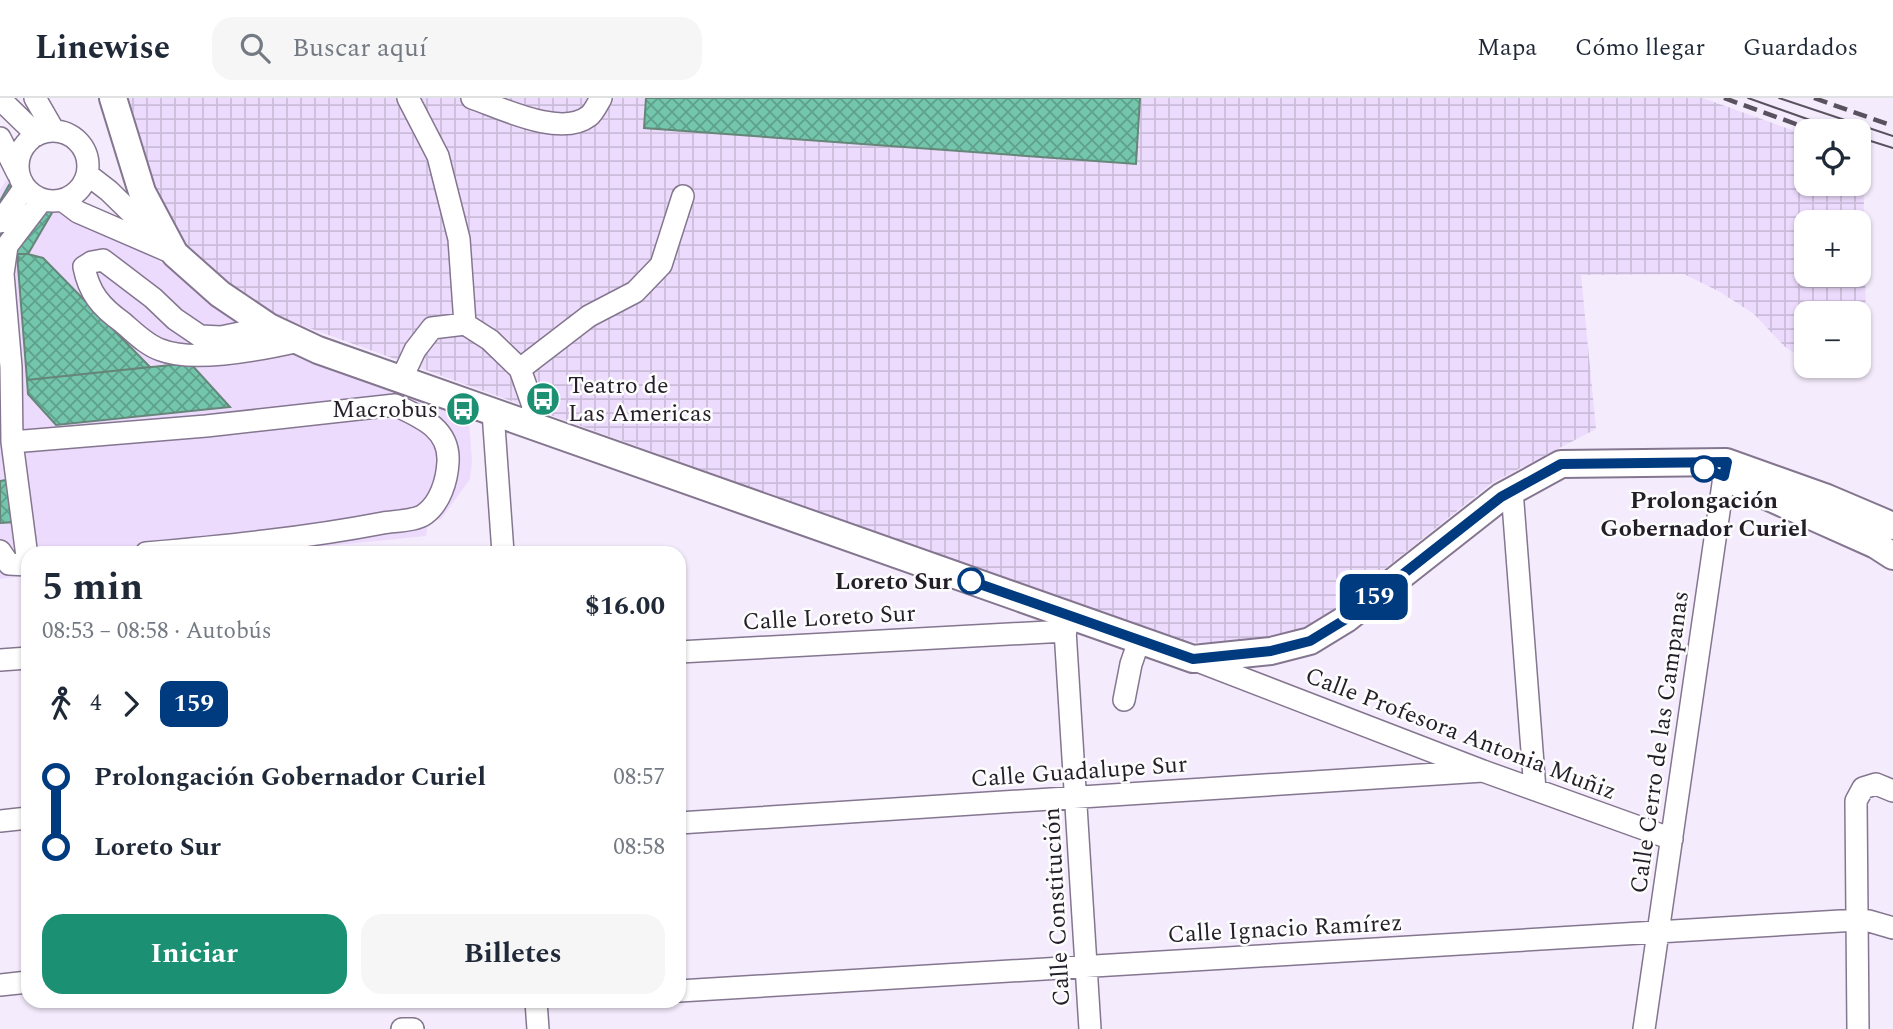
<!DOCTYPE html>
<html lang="es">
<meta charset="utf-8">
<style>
body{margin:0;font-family:Spectral,serif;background:#f6f6f7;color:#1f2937;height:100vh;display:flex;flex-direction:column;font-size:26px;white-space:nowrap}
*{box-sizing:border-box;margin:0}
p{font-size:23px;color:#747a83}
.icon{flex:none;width:38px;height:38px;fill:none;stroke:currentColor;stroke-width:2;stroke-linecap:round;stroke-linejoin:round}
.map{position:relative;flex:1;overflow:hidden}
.sheet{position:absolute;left:21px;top:448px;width:665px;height:462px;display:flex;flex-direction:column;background:#fff;border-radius:21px;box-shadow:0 2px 5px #0004}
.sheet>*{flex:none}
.badge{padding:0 14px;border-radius:10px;font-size:24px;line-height:46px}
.tools{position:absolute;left:1794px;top:21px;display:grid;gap:14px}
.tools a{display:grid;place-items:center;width:77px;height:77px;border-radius:14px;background:#fff;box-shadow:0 2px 5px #0004;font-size:35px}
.map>.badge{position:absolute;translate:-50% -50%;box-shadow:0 0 0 4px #fff}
.legs{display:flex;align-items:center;gap:10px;height:77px;padding:0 21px;font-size:23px}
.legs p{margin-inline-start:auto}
.summary{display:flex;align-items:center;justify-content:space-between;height:119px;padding:0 21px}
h1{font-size:38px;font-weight:700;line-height:52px}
.action{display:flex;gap:14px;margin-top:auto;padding:14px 21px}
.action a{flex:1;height:80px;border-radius:21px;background:#1c9073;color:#fff;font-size:28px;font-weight:700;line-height:80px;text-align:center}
.action a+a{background:#f6f6f7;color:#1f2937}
ul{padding:0 21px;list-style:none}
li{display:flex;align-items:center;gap:24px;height:70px;font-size:26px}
li i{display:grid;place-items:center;width:10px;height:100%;margin:0 9px;background:currentColor}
li i::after{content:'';width:18px;height:18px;margin:-9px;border:5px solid;border-radius:50%;background:#fff}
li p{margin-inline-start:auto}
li:first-child i{background:linear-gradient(#0000 50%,currentColor 0)}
li:last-child i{background:linear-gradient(currentColor 50%,#0000 0)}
header{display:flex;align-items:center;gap:42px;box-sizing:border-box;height:98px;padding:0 35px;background:#fff;border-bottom:2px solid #e0e1e3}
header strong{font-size:33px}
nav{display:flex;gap:38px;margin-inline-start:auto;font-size:24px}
.search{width:490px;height:63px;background:#f6f6f7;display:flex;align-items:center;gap:18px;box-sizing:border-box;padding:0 24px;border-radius:21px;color:#747a83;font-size:26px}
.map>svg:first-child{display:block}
</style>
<header>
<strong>Linewise</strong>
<div class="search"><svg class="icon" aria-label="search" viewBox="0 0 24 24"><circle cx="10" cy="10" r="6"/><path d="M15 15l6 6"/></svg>Buscar aquí</div>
<nav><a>Mapa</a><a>Cómo llegar</a><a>Guardados</a></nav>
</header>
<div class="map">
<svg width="1893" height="931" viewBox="0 0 1893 931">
<defs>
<pattern id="industrial-grid" width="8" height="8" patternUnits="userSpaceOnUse" patternTransform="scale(1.75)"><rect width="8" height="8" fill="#eddbfd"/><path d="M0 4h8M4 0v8" fill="none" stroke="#cbbcd9"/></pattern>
<pattern id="building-cross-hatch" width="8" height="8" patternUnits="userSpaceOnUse" patternTransform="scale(1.75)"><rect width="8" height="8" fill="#73c6ab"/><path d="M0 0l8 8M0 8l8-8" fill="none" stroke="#5ea08b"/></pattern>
</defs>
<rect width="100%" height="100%" fill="#f4ebfc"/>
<path fill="#eddbfd" d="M6,82L53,110L147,156L196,185L468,312L472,363L470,381L441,421L428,424L426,438L256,455H28V478L0,481V92Z"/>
<path fill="url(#industrial-grid)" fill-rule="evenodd" d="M129,0H1703L1806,37V86H1858L1859,56L1863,58L1867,276L1817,268H1858V215H1806V263L1785,249L1754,216L1720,194L1684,176L1581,177L1596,331L1492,385L1337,509L1307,528L1277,539L1232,547L1177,543L284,221L231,190L181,143L155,88ZM1806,124H1858V177H1806Z"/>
<path fill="url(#building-cross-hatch)" stroke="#66867a" stroke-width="2" d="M646,0H1140L1136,66L644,30Z
M9,87L53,113L28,156H17L18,161L0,151V103Z
M17,156H28L43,160L150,269L27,282Z
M190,265L230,309L56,327L28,296L27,282Z
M12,381L16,424L0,425V383Z"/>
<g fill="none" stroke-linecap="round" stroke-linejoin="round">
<g stroke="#84768f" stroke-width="24">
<path id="minor" d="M35,0L54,33
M408,0L438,58L459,141L465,226
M472,0C501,10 561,40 589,18C594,14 598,5 601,0
M0,1L37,37
M18 68a35 35 0 1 1 70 0a35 35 0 1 1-70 0Z
M0,40L18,76
M87,76L109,93L155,138
M62,102L78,114L175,156
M0,124L25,89
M269,229L221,239L200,238L175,221L153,200L103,162L92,164L84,169C89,195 101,209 122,224C134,234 146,247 161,252C194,265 264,251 299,243
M520,271L589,218L635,194L661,167L683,98
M401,282L415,252L432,230L465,226L490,242L520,271L533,308L530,327
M493,314L503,455
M12,344L206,328L395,307C421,319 450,331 448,364C447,383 440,405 425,416C416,423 395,423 383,425C305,440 225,448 146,455
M1512,392L1535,692
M0,453L9,466L28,467
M28,466L12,344L11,269L3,176L7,148L42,102
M1064,516L1090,931
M679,554L1066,533
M0,562L28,560
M1195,562L1483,673L1672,741
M1124,602L1131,566L1139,543
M0,723L28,720
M679,725L1483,673
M0,887L28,884
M679,893L1857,822L1869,823L1893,830
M536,903L538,931
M402,931H413
M1644,931L1726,365
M1858,931L1856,703L1863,690L1876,686L1893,693"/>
</g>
<g stroke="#84768f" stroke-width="30">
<path id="major" d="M113,0L142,94L175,156L220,196L269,229L318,252L1193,561L1271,553L1310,543L1346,521L1501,399L1561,366L1726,364L1827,400L1893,428
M1733,383L1876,447L1893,458"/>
</g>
<use href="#minor" stroke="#fff" stroke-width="21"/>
<use href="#major" stroke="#fff" stroke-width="26"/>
<path stroke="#59525e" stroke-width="2" d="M1748,0L1841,33
M1779,0L1893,38
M1858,39L1893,50"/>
<path stroke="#59525e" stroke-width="4.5" stroke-dasharray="14 7" stroke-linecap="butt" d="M1724,0L1815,33
M1814,0L1893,28"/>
</g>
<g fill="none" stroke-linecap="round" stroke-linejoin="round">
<g stroke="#fff" stroke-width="16">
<path id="line-1" d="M971,483L1193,561L1271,553L1310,543L1346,521L1501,399L1561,366L1727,364L1724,378L1704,371"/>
</g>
<use href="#line-1" stroke="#003b80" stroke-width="10"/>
</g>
<defs>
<g id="bus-disc" transform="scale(1.75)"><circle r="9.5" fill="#1c9073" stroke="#fcfdfc"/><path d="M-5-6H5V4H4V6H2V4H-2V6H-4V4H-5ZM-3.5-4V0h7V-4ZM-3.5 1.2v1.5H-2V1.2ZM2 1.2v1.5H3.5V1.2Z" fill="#fff"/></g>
</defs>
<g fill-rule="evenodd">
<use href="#bus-disc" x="543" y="301"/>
<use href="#bus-disc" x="463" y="311"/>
</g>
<g fill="#fff" stroke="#003b80" stroke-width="3.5">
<circle cx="1704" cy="371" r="12"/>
<circle cx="971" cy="483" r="12"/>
</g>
<g text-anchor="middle" stroke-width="5" stroke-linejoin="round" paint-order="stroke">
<g font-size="24" fill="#241e28" stroke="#fcfdfc" text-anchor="start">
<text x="568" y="295">Teatro de<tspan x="568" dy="28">Las Americas</tspan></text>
<text x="438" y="319" text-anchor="end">Macrobus</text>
</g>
<g font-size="24" font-weight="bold" fill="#241e28" stroke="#fcfdfc">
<text x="1704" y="410">Prolongación<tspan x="1704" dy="28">Gobernador Curiel</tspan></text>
<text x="952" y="491" text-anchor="end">Loreto Sur</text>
</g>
<g font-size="24" fill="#241e28" stroke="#fcfdfc">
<text transform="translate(829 519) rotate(-3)" y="8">Calle Loreto Sur</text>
<text transform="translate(1461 635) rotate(21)" y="8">Calle Profesora Antonia Muñiz</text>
<text transform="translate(1659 644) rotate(-82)" y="8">Calle Cerro de las Campanas</text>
<text transform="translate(1079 673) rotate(-4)" y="8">Calle Guadalupe Sur</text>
<text transform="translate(1056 809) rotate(-93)" y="8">Calle Constitución</text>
<text transform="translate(1285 830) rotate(-3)" y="8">Calle Ignacio Ramírez</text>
</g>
</g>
</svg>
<div class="tools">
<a><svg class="icon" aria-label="locate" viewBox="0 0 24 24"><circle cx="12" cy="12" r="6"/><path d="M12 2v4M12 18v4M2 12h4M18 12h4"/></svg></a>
<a>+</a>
<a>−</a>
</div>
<b class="badge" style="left:1374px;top:499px;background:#003b80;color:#fff">159</b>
<section class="sheet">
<div class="summary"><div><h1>5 min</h1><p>08:53 – 08:58 · Autobús</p></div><b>$16.00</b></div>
<div class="legs"><svg class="icon" aria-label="walk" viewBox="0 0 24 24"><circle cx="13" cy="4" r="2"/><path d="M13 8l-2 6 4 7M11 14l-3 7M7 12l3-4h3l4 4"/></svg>4<svg class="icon" aria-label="forward" viewBox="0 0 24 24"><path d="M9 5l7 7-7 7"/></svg><b class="badge" style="background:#003b80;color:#fff">159</b></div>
<ul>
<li><i style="color:#003b80"></i><b>Prolongación Gobernador Curiel</b><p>08:57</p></li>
<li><i style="color:#003b80"></i><b>Loreto Sur</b><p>08:58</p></li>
</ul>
<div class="action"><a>Iniciar</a><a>Billetes</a></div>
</section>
</div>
